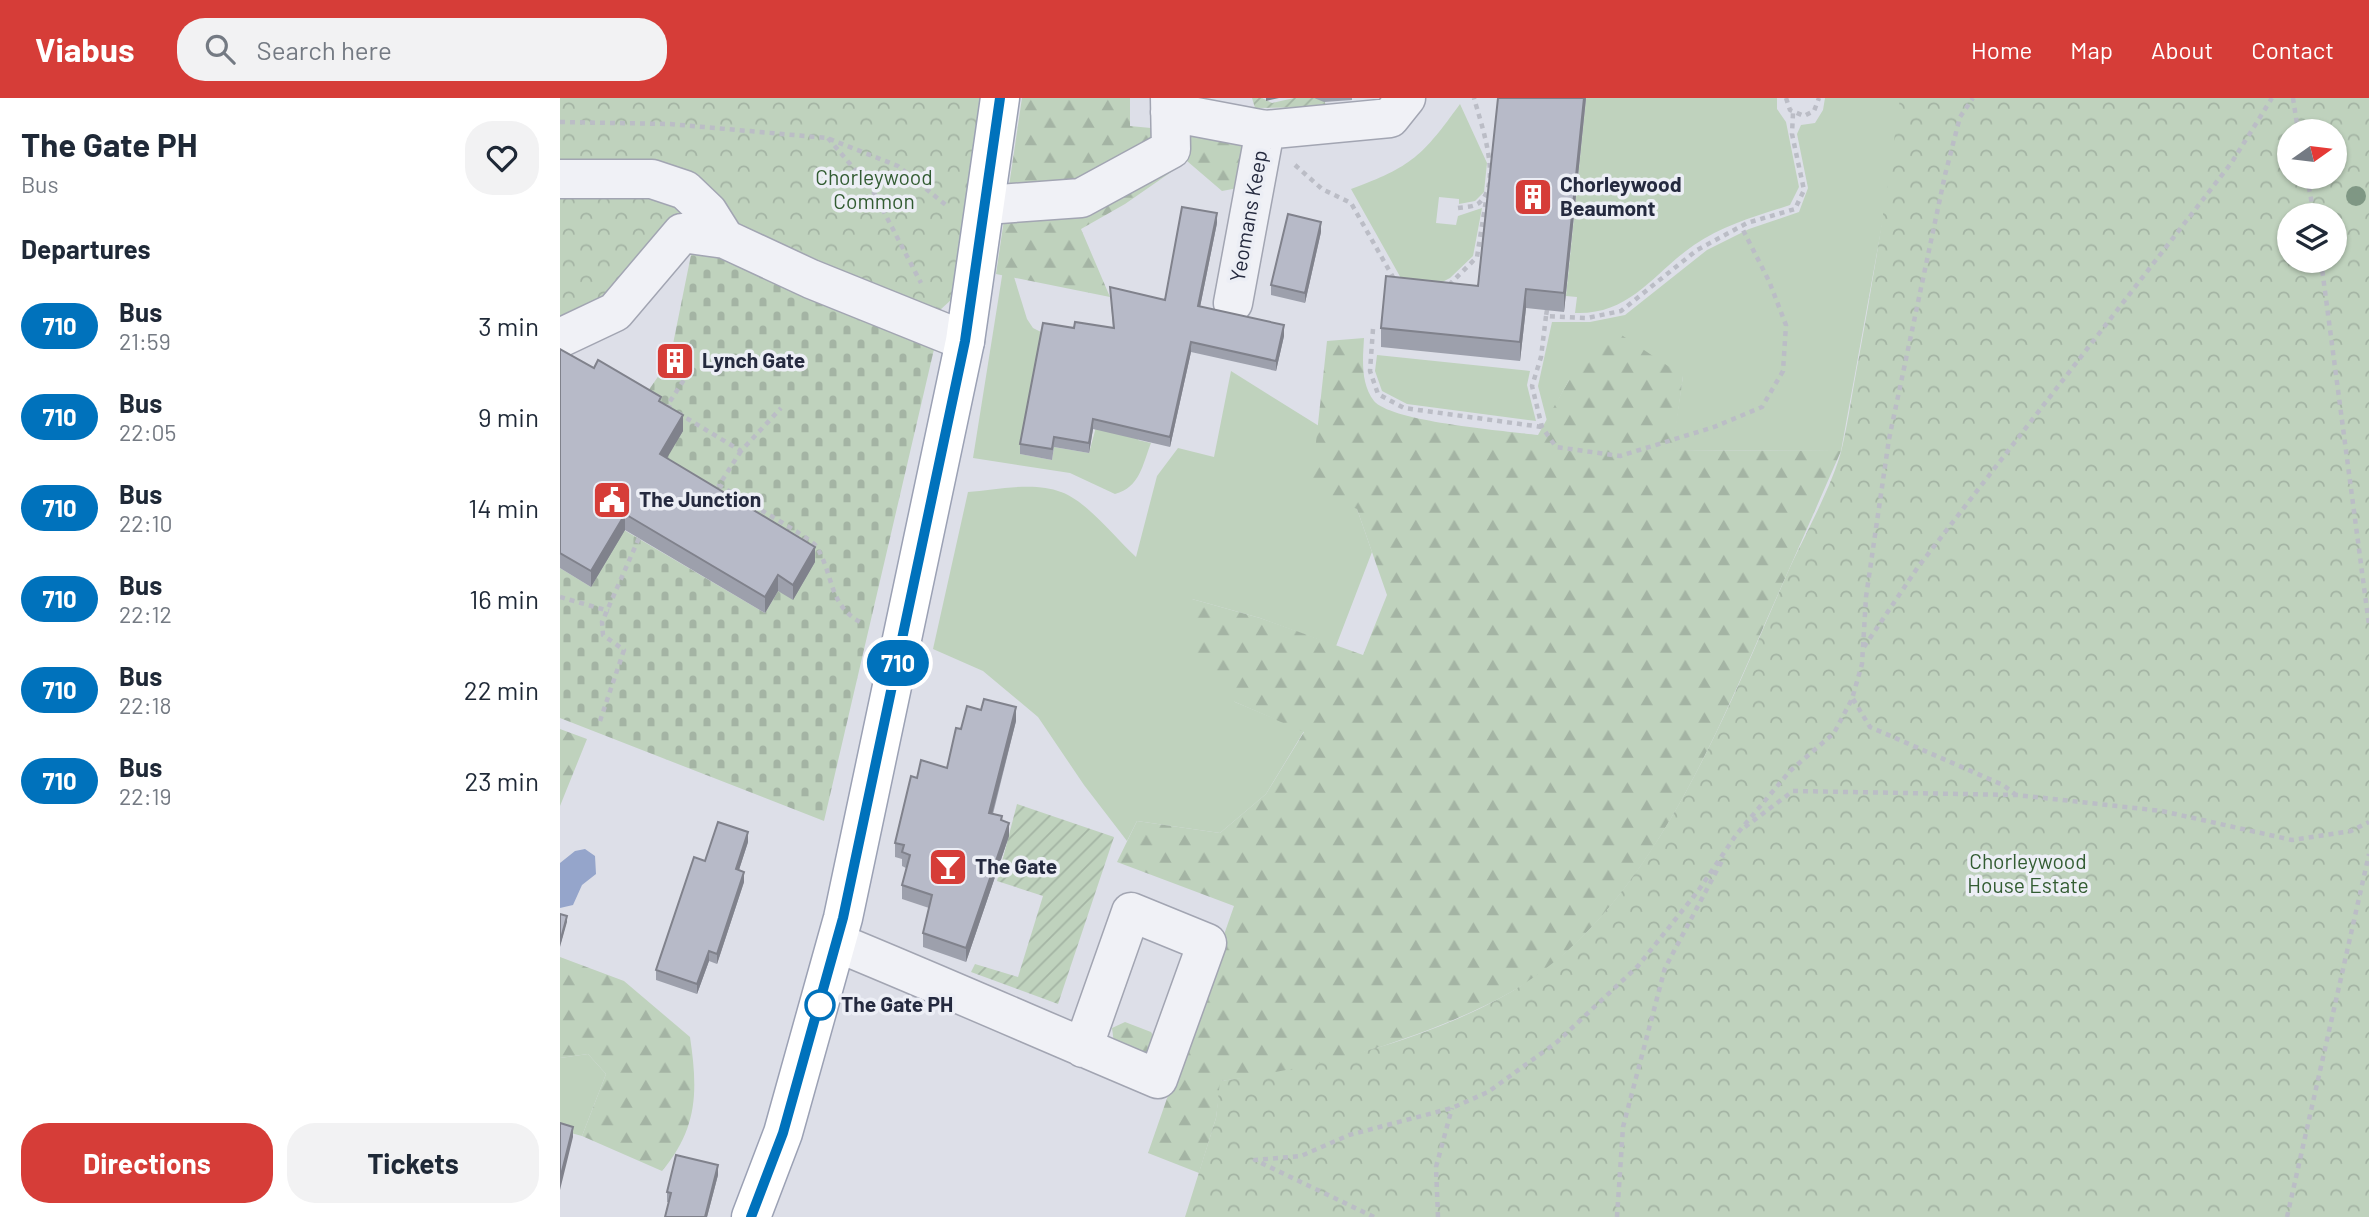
<!DOCTYPE html>
<style>
body{margin:0;font-family:Barlow,sans-serif;background:#f2f2f3;color:#1f2937;height:100vh;display:flex;flex-direction:column;font-size:26px;white-space:nowrap}
*{box-sizing:border-box;margin:0}
p{font-size:23px;color:#747a83}
.icon{flex:none;width:38px;height:38px;fill:none;stroke:currentColor;stroke-width:2;stroke-linecap:round;stroke-linejoin:round}
.map{position:relative;flex:1;overflow:hidden}
.panel{display:flex;flex-direction:column;background:#fff;width:560px}
.panel>*{flex:none}
.badge{padding:0 14px;border-radius:23px;font-size:24px;line-height:46px}
.needle{width:46px;rotate:76deg}
.buttons{position:absolute;left:1717px;top:21px;display:grid;gap:14px}
.buttons a{display:grid;place-items:center;width:70px;height:70px;border-radius:50%;background:#fff;box-shadow:0 2px 5px #0004;font-size:35px}
.map>.badge{position:absolute;translate:-50% -50%;box-shadow:0 0 0 4px #fff}
h2{padding:0 21px;font-size:26px;line-height:63px}
.round{display:grid;place-items:center;flex:none;width:74px;height:74px;border-radius:28px;background:#f2f2f3}
.head{display:flex;align-items:center;justify-content:space-between;height:119px;padding:0 21px}
h1{font-size:33px;font-weight:700;line-height:52px}
.cta{display:flex;gap:14px;margin-top:auto;padding:14px 21px}
.cta a{flex:1;height:80px;border-radius:28px;background:#d63d38;color:#fff;font-size:28px;font-weight:700;line-height:80px;text-align:center}
.cta a+a{background:#f2f2f3;color:#1f2937}
ul{padding:0;list-style:none}
li{display:flex;align-items:center;gap:21px;height:91px;padding:0 21px}
li div{flex:1}
li b{display:block;font-size:26px}
li em{font-style:normal}
li .badge{min-width:77px;font-weight:700;text-align:center}
header{display:flex;align-items:center;gap:42px;box-sizing:border-box;height:98px;padding:0 35px;background:#d63d38;color:#fff}
header strong{font-size:33px}
nav{display:flex;gap:38px;margin-inline-start:auto;font-size:24px}
.search{width:490px;height:63px;background:#f2f2f3;display:flex;align-items:center;gap:18px;box-sizing:border-box;padding:0 24px;border-radius:28px;color:#747a83;font-size:26px}
main{display:flex;flex:1;min-height:0}
.map>svg:first-child{display:block}
</style>
<header>
<strong>Viabus</strong>
<div class="search"><svg class="icon" aria-label="search" viewBox="0 0 24 24"><circle cx="10" cy="10" r="6"/><path d="M15 15l6 6"/></svg>Search here</div>
<nav><a>Home</a><a>Map</a><a>About</a><a>Contact</a></nav>
</header>
<main>
<section class="panel">
<div class="head"><div><h1>The Gate PH</h1><p>Bus</p></div><a class="round"><svg class="icon" aria-label="heart" viewBox="0 0 24 24"><path d="M12 20l-8-8c-3-5 5-10 8-4 3-6 11-1 8 4z"/></svg></a></div>
<h2>Departures</h2>
<ul>
<li><span class="badge" style="background:#0072bc;color:#fff">710</span><div><b>Bus</b><p>21:59</p></div><em>3 min</em></li>
<li><span class="badge" style="background:#0072bc;color:#fff">710</span><div><b>Bus</b><p>22:05</p></div><em>9 min</em></li>
<li><span class="badge" style="background:#0072bc;color:#fff">710</span><div><b>Bus</b><p>22:10</p></div><em>14 min</em></li>
<li><span class="badge" style="background:#0072bc;color:#fff">710</span><div><b>Bus</b><p>22:12</p></div><em>16 min</em></li>
<li><span class="badge" style="background:#0072bc;color:#fff">710</span><div><b>Bus</b><p>22:18</p></div><em>22 min</em></li>
<li><span class="badge" style="background:#0072bc;color:#fff">710</span><div><b>Bus</b><p>22:19</p></div><em>23 min</em></li>
</ul>
<div class="cta"><a>Directions</a><a>Tickets</a></div>
</section>
<div class="map">
<svg width="1809" height="1119" viewBox="0 0 1809 1119">
<defs>
<pattern id="forest-firs" width="22" height="20" patternUnits="userSpaceOnUse" patternTransform="scale(1.75)"><rect width="22" height="20" fill="#bfd2bd"/><path d="M5 1l3.5 6h-7zM16 11l3.5 6h-7z" fill="#a4b4a4"/></pattern>
<pattern id="cemetery-stones" width="16" height="16" patternUnits="userSpaceOnUse" patternTransform="scale(1.75)"><rect width="16" height="16" fill="#bfd2bd"/><path d="M2 7V4a2 2 0 0 1 4 0v3zM10 15v-3a2 2 0 0 1 4 0v3z" fill="#a4b4a4"/></pattern>
<pattern id="park-crowns" width="20" height="18" patternUnits="userSpaceOnUse" patternTransform="scale(1.75)"><rect width="20" height="18" fill="#bfd2bd"/><path d="M2 6a3 3 0 1 1 6 0M12 15a3 3 0 1 1 6 0" fill="none" stroke="#a4b4a4"/></pattern>
<pattern id="garden-furrows" width="10" height="10" patternUnits="userSpaceOnUse" patternTransform="scale(1.75)"><rect width="10" height="10" fill="#bfd2bd"/><path d="M-1 1l2-2M0 10L10 0M9 11l2-2" fill="none" stroke="#a4b4a4"/></pattern>
</defs>
<rect width="100%" height="100%" fill="#dddfe8"/>
<path fill="#bfd2bd" d="M1026,0H1217V11L1226,24L1239,89L1230,107C1197,118 1163,127 1134,147C1093,175 1071,217 1015,215L1017,199L1006,198Z
M1265,0H1345L1281,353L1112,352L1123,278L1009,282L987,323L978,288L992,224H1030L1065,217L1147,152L1189,131L1239,114L1248,90L1237,36L1241,27L1255,25L1263,12Z
M900,6L927,65L924,94L915,103L899,106V101L879,99L876,125L896,127L898,118L922,110L913,158L890,180L865,193L847,191L791,91C852,69 863,57 900,6Z
M446,153L467,221L473,230L483,235L477,299L469,297L460,356L492,362L494,349L529,355L536,329L579,339L578,342L591,345C582,368 580,389 555,396L510,375L413,360Z
M817,257L970,273L967,287L976,323L847,306L822,293L815,273Z
M671,273L759,328L797,411L812,454L776,548L700,520L632,501L675,604L744,633L706,696L660,735L577,723L567,743L524,687L478,619L423,573L373,551L408,394C436,392 474,383 501,394C527,403 555,440 576,459L597,378L618,350L654,359Z
M28,956L46,976L22,1038L0,1032V960Z"/>
<path fill="url(#forest-firs)" d="M462,0H570V28L685,39L678,90L662,93L627,63L565,106L521,131L550,199L436,176Z
M1060,236L1123,278L1113,352L1281,353C1254,415 1227,476 1200,537C1149,654 1088,793 984,873C924,918 803,958 729,974C707,979 683,980 661,983L656,1020L639,1075L588,1055L674,808L557,764L577,723L660,735L706,696L744,634L675,604L633,553L632,501L700,520L803,557L827,497L797,411L751,390L767,243L804,240C803,260 800,285 814,303C832,324 947,333 978,337L1009,282Z
M0,631L27,641L0,708Z
M0,859L64,883L130,939C138,993 138,1030 102,1073L22,1038L46,976L28,956L0,960Z
M565,924L591,934L596,943L590,959L554,946L552,930Z"/>
<path fill="url(#cemetery-stones)" d="M133,147L375,247L264,723L0,620V470L31,489L64,432L205,515L218,493L100,372L79,306L104,270L118,276L126,257L112,251Z"/>
<path fill="url(#park-crowns)" fill-rule="evenodd" d="M0,0H420L391,202L380,212H368L161,131L32,209L0,224Z
M1340,0H1809V1119H625L656,1020L660,983C763,969 897,936 981,874C1099,789 1170,606 1227,476C1243,440 1273,387 1282,350C1289,320 1293,289 1299,259C1315,173 1328,87 1340,0ZM1774,33V79H1729V33ZM1774,117V163H1729V117Z"/>
<path fill="url(#garden-furrows)" d="M692,0H702L712,5L734,0H764L766,9L695,10Z
M457,706L554,739L498,906L411,874L415,866L458,879L483,798L437,783Z"/>
<path fill="#95a5cb" d="M25,751L35,758L36,776L22,787L13,807L0,810V765L15,753Z"/>
<g fill="none" stroke-linecap="round" stroke-linejoin="round">
<g stroke="#a2a5b2" stroke-width="41">
<path id="minor" d="M610,14L705,32L830,20L846,0
M0,81H92L125,92L148,114L165,141L251,181L405,243
M426,107L521,100L611,51L610,0
M673,205L705,32
M0,240L55,214L122,135L165,141
M278,845C385,889 491,936 598,981L647,845L571,814L523,950"/>
</g>
<g stroke="#9ba1b4" stroke-width="41">
<path id="major" d="M191,1119L223,1035L283,820L405,243L440,0"/>
</g>
<path stroke="#bbbdc6" stroke-width="4.5" stroke-dasharray="5 5" stroke-linecap="butt" d="M1226,0L1230,12L1244,18L1254,13L1259,0
M1733,0L1738,33
M0,24L110,26L267,40L338,68L387,108
M268,40L313,93L361,185
M735,67L762,91L791,105L834,181
M1747,79L1754,117
M898,110C905,109 914,109 919,105C943,85 921,26 914,0
M1761,163L1809,527
M889,187L917,159L927,96
M987,212L986,218L1027,220L1061,213L1137,152L1187,125L1235,111L1244,92L1232,36L1233,15
M986,218L981,259L972,288L982,329L996,349L1060,358L1154,329L1202,309L1223,273L1226,227L1209,183L1181,128
M813,231L810,273L818,296L844,310L982,329
M111,310L107,308L129,274
M118,315L181,353L221,310
M181,353L159,387C174,397 250,439 256,448C274,476 268,508 302,525
M0,499L49,513
M1304,549L1358,469L1672,64L1712,0
M1293,601L1310,629L1443,687L1456,697
M40,623L64,552L43,537L42,524L79,440
M1185,729L1233,693L1457,697L1602,713L1732,742L1791,733L1809,724
M814,1119L695,1062L741,1058L789,1037L892,1010L928,994L997,944L1078,868L1138,793L1176,737L1230,673L1274,635L1292,601L1302,566L1306,499L1329,341L1385,77L1400,19L1413,0
M878,1119L876,1069L892,1010
M1057,1119L1063,1029L1105,870L1164,759
M1727,1119L1809,756"/>
<use href="#minor" stroke="#f0f1f6" stroke-width="38"/>
<use href="#major" stroke="#fff" stroke-width="38"/>
</g>
<circle fill="#7f9784" cx="1796" cy="98" r="10"/>
<path fill="#9da0ac" d="M754,0H792V2L764,4Z
M1026,0L1004,214L966,210L960,263L821,249V230L918,188Z
M657,125L640,209L724,238L716,273L631,254L610,349L533,331L529,355L494,349L492,362L460,356V346L514,230H553L550,189L605,202Z
M761,134L745,205L711,197V187Z
M0,251L34,270L101,304L123,333L106,360L255,464L233,502L218,493L205,515L65,432L31,489L0,470Z
M456,623L433,716L442,722L449,738L406,864L363,849V835L369,810L342,801V787L346,770L342,768V761L335,759V745L357,680L387,670L401,631Z
M188,744L179,772L184,784L157,866L149,863L137,896L96,882V872L145,763Z
M158,1077L147,1119H105L109,1104H107V1094Z"/>
<path fill="#80828c" d="M706,0H719L706,3Z
M1024,0H1026L1004,214V195Z
M657,115V125L638,219V208Z
M761,124V134L745,205V195Z
M966,191V210L960,263V244Z
M724,227V238L716,273V263Z
M631,244V254L610,349V339Z
M123,317V333L100,372V356Z
M533,321V331L529,355V345Z
M65,416V432L31,489V473Z
M255,449V464L233,502V487Z
M218,477V493L205,515V499Z
M456,609V623L429,728V715Z
M449,725V738L406,864V850Z
M188,734V744L176,781V771Z
M184,774V784L157,866V856Z
M7,818V824L0,849V844Z
M149,853V863L137,896V886Z
M13,1029V1039L0,1092V1081Z
M158,1067V1077L147,1119H145Z"/>
<path fill="#b7bac8" stroke="#80828c" stroke-width="2" d="M938,0H1024L1004,195L966,191L960,244L821,230L826,178L918,188Z
M622,109L657,115L638,208L724,227L716,263L631,244L610,339L533,321L529,345L494,339L492,351L460,346L483,225L514,230L515,224L554,230L550,189L605,202Z
M728,116L761,124L745,195L711,187Z
M0,251L34,270L38,262L101,299L99,303L123,317L100,356L255,449L233,487L218,477L205,499L65,416L31,473L0,455Z
M424,601L456,609L429,715L442,718L441,722L449,725L406,850L363,835L372,797L342,787L350,757L342,754L344,747L335,745L351,678L357,680L361,662L387,670L396,630L401,631L407,608L421,612Z
M158,724L188,734L176,771L184,774L157,856L149,853L137,886L96,872L134,759L145,763Z
M0,816L7,818L0,844Z
M0,1025L13,1029L0,1081Z
M116,1057L158,1067L145,1119H105L111,1095L107,1094Z"/>
<g fill="none" stroke-linecap="round" stroke-linejoin="round">
<g stroke="#fff" stroke-width="16">
<path id="line" d="M191,1119L223,1035L283,820L405,243L440,0"/>
</g>
<use href="#line" stroke="#0072bc" stroke-width="10"/>
</g>
<defs>
<g id="building-square" transform="scale(2.0125)"><rect x="-9" y="-9" width="18" height="18" rx="4" fill="#d63d38" stroke="#eceef5"/><path d="M-4-6H4V6H1V3H-1V6H-4ZM-2.5-4.3h1.7v1.8h-1.7ZM.8-4.3h1.7v1.8H.8ZM-2.5-1h1.7V.8h-1.7ZM.8-1h1.7V.8H.8Z" fill="#fff"/></g>
<g id="civic-square" transform="scale(2.0125)"><rect x="-9" y="-9" width="18" height="18" rx="4" fill="#d63d38" stroke="#eceef5"/><path d="M-.6-6.5H3V-4.5H.6V-3L4-1V1h2V6H-6V1h2V-1L-.6-3ZM-1.2 2.5V6h2.4V2.5Z" fill="#fff"/></g>
<g id="bar-square" transform="scale(2.0125)"><rect x="-9" y="-9" width="18" height="18" rx="4" fill="#d63d38" stroke="#eceef5"/><path d="M-6-5H6L.8 .8V4.5H3.5V6h-7V4.5H-.8V.8Z" fill="#fff"/></g>
</defs>
<g fill-rule="evenodd">
<use href="#building-square" x="973" y="99"/>
<use href="#building-square" x="115" y="263"/>
<use href="#civic-square" x="52" y="402"/>
<use href="#bar-square" x="388" y="769"/>
</g>
<circle fill="#fff" stroke="#0072bc" stroke-width="3.5" cx="260" cy="907" r="14"/>
<g text-anchor="middle" stroke-width="7" stroke-linejoin="round" paint-order="stroke">
<g font-size="21" fill="#325c32" stroke="#eceef5">
<text x="314" y="87">Chorleywood<tspan x="314" dy="24">Common</tspan></text>
<text x="1468" y="771">Chorleywood<tspan x="1468" dy="24">House Estate</tspan></text>
</g>
<g font-size="21" font-weight="bold" fill="#252a3f" stroke="#eceef5" text-anchor="start">
<text x="1000" y="94">Chorleywood<tspan x="1000" dy="24">Beaumont</tspan></text>
<text x="142" y="270">Lynch Gate</text>
<text x="79" y="409">The Junction</text>
<text x="415" y="776">The Gate</text>
</g>
<g font-size="21" fill="#252a3f" stroke="#eceef5">
<text transform="translate(689 118) rotate(-80)" y="7">Yeomans Keep</text>
</g>
<g font-size="21" font-weight="bold" fill="#252a3f" stroke="#eceef5" text-anchor="start">
<text x="281" y="914">The Gate PH</text>
</g>
</g>
</svg>
<div class="buttons">
<a><svg class="needle" viewBox="-14 -14 28 28"><path d="M0-13l5 13h-10z" fill="#e53935"/><path d="M0 13l5-13h-10z" fill="#747a83"/></svg></a>
<a><svg class="icon" aria-label="layers" viewBox="0 0 24 24"><path d="M12 4l9 5-9 5-9-5zM3 14l9 5 9-5"/></svg></a>
</div>
<b class="badge" style="left:338px;top:565px;background:#0072bc;color:#fff">710</b>
</div>
</main>
